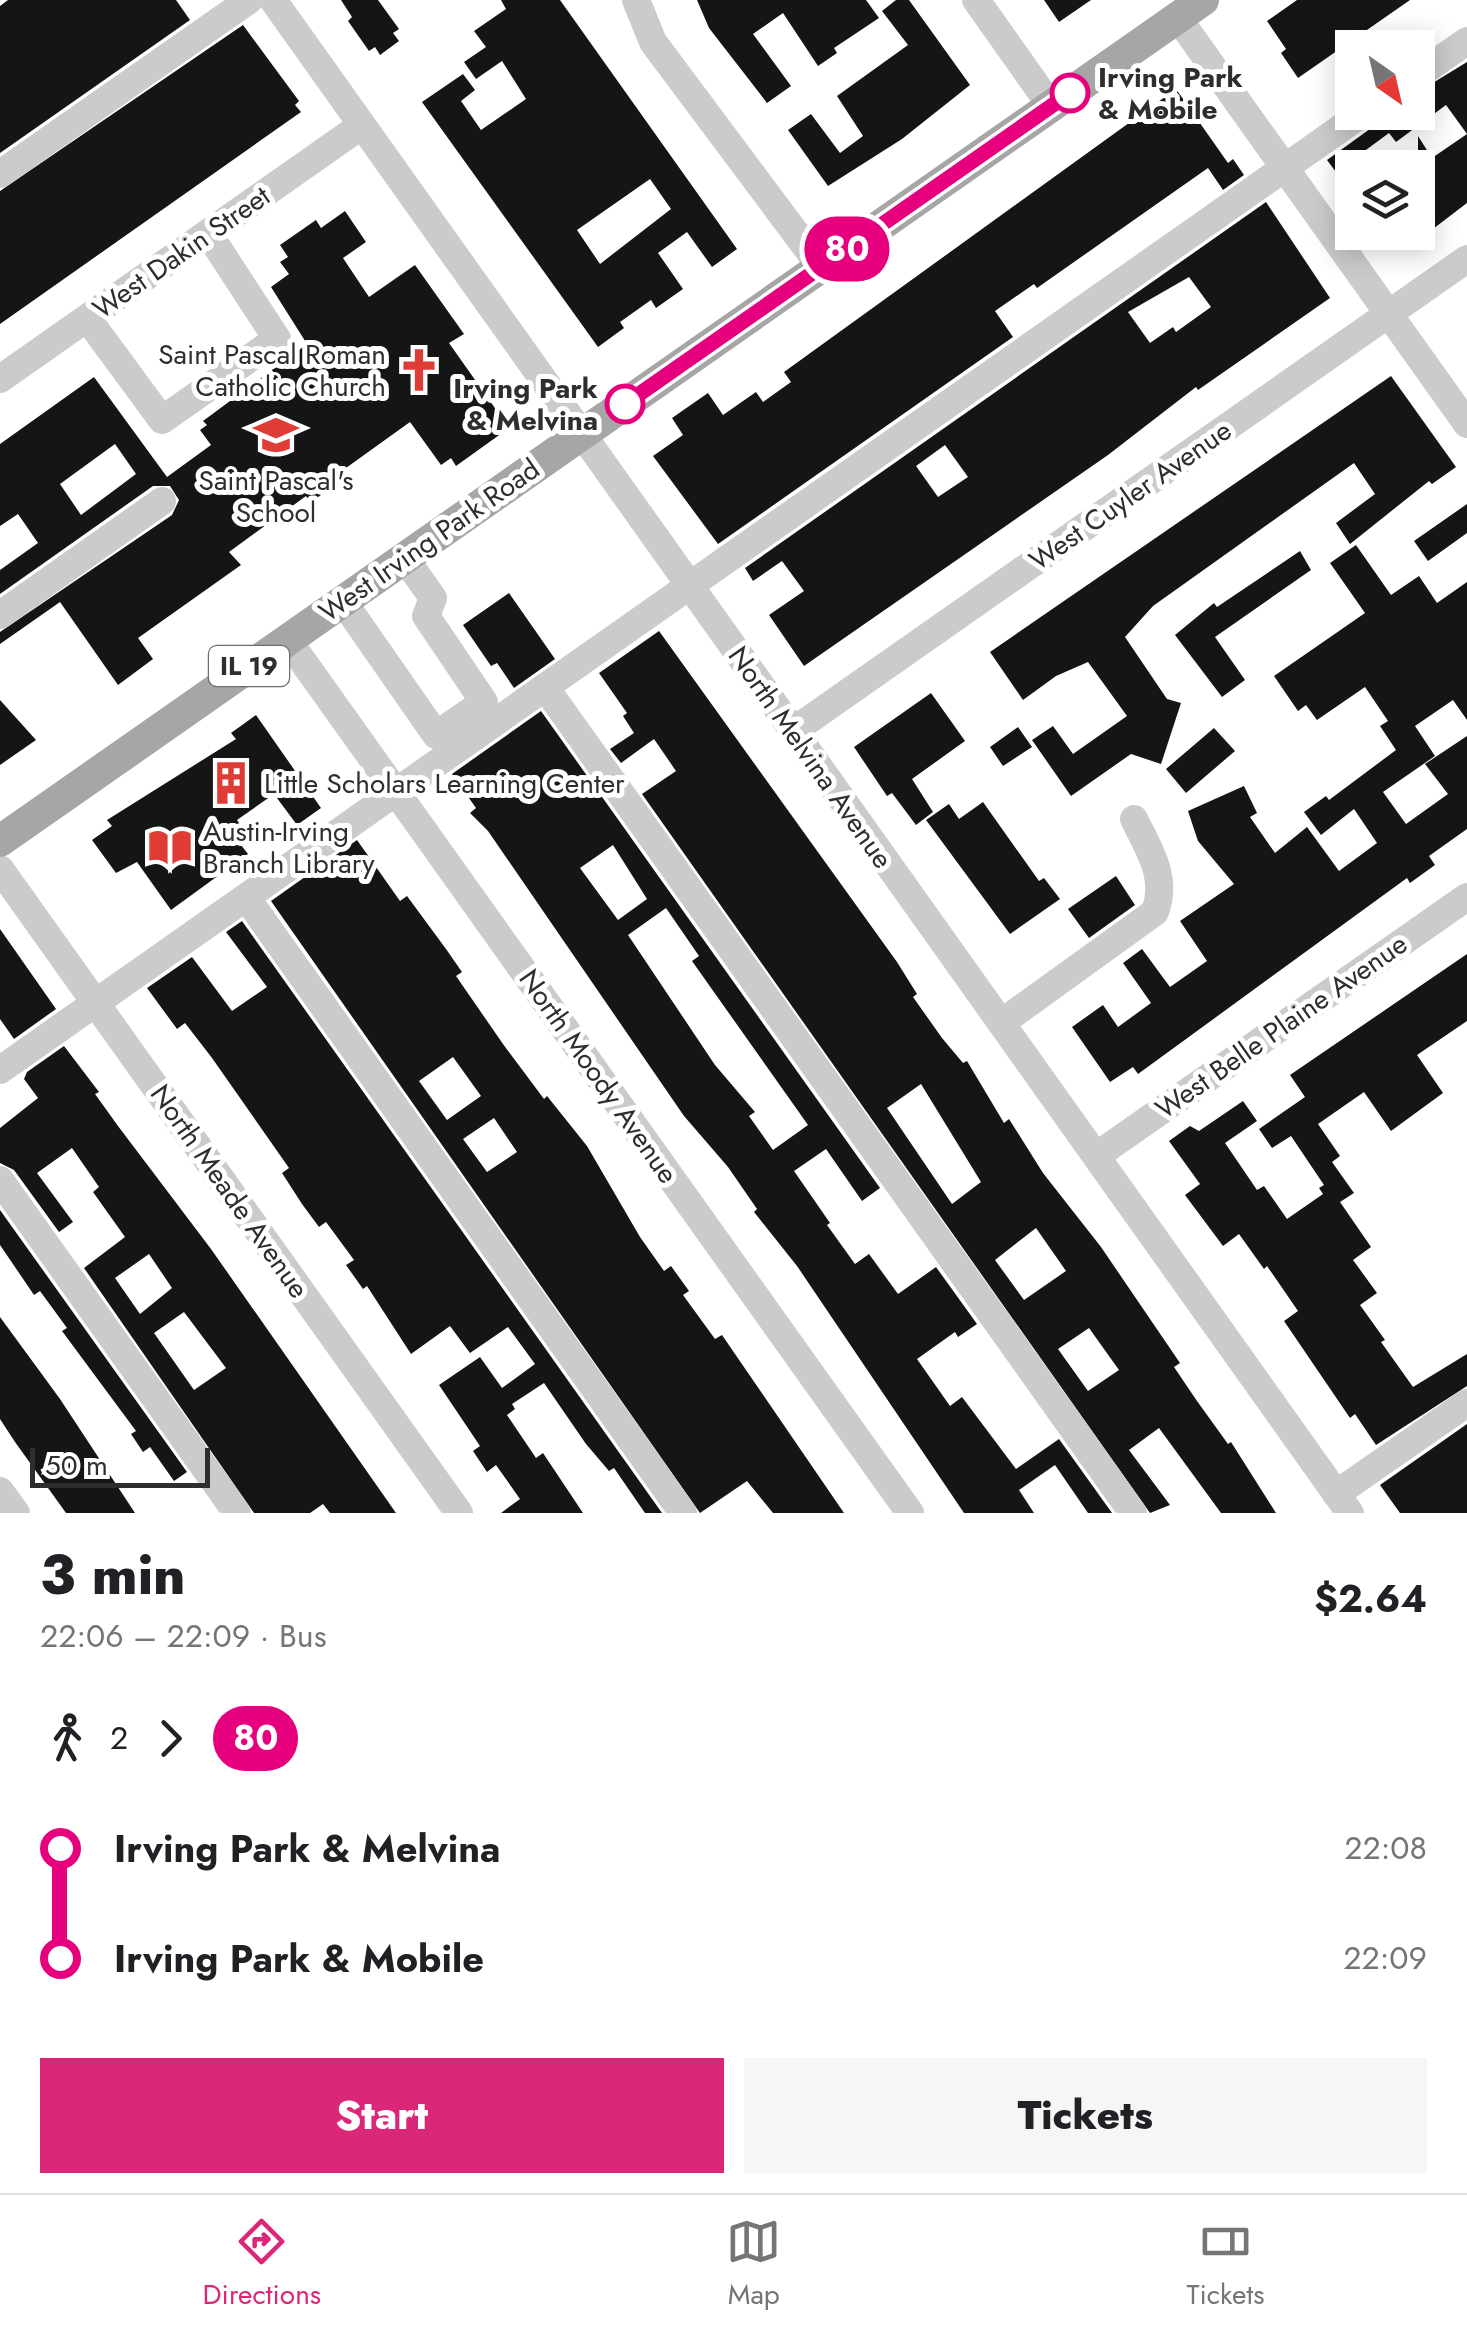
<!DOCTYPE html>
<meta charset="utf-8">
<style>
body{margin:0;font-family:Jost,sans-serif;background:#f6f6f6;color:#202124;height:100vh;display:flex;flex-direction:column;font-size:38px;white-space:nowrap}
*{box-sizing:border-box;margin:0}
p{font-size:32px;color:#757577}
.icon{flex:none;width:55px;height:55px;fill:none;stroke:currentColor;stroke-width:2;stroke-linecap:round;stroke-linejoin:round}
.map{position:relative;height:1513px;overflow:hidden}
.side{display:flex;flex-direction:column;background:#fff;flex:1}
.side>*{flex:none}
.badge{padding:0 20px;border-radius:32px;font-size:35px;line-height:65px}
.needle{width:65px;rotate:146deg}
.fabs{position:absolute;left:1335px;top:30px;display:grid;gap:20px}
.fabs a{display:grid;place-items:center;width:100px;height:100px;border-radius:0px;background:#fff;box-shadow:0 5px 25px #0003;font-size:50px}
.scale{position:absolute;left:30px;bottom:25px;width:180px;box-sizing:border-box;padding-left:10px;border:5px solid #2e2e2e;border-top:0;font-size:28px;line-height:35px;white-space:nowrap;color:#2e2e2e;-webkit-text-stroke:8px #fff;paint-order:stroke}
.map>.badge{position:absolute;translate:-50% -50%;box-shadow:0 0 0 5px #fff}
.legs{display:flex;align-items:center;gap:15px;height:110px;padding:0 40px;font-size:32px}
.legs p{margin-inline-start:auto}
.headline{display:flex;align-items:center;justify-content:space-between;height:170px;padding:0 40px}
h1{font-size:55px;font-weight:800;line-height:75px}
.primary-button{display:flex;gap:20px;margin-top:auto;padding:20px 40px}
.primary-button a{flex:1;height:115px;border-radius:0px;background:#db2777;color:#fff;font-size:40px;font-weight:800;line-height:115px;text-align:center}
.primary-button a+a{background:#f6f6f6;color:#202124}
ul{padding:0 40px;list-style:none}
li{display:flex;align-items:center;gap:35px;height:110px;font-size:38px}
li i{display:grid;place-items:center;width:15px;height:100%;margin:0 12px;background:currentColor}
li i::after{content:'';width:25px;height:25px;margin:-12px;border:8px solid;border-radius:50%;background:#fff}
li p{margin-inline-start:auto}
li:first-child i{background:linear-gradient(#0000 50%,currentColor 0)}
li:last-child i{background:linear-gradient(currentColor 50%,#0000 0)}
.menu{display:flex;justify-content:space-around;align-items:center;height:140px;border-top:2px solid #e0e0e0;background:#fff;font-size:28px;color:#757577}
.menu a{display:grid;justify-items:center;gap:5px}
.menu .on{color:#db2777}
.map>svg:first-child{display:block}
</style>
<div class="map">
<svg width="1467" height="1513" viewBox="0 0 1467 1513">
<rect width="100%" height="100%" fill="#fff"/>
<path fill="#151515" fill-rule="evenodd" d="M8,0H176L190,20L0,153V6Z
M341,0H378L399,29L393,33L399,41L380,55L375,47L369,51L348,21L352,17Z
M501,0H560L737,249L712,267L687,232L658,253L683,289L656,308L651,300L620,322L624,328L598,347L422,102L463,74L475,90L461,101L481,130L526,99L502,61L476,79L464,62L486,47L474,31L506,9ZM650,179L671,209L600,264L577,230Z
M697,0H866L879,18L834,48L837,53L818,66L783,13L753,34L791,86L767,103L709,28Z
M896,0H909L970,85L902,139L828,186L788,130L811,114L840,153L863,136L837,96L908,45L882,11Z
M1044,0H1091L1059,22Z
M1297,0H1410L1298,78L1281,53L1286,49L1267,21Z
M243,25L299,101L295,105L301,112L0,324V191Z
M1467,62V203L1425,235L1418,225V136L1432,158L1467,134L1446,105L1396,142L1389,133L1336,172L1327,160L1374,126L1381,112H1418V92Z
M1176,89L1228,163L1233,159L1244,175L1223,190L1208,168L1037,288L1034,284L995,311L1013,337L718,544L653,456L683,435L672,418L708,393L723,415L756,392L763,402L791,382L784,372Z
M1266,202L1330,298L1198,390L1196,387L1108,455L804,666L769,615L804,591L782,561L753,581L745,568ZM1189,277L1211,307L1176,332L1173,327L1150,343L1128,312ZM945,445L968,477L938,497L916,466Z
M345,211L366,242L343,258L369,297L415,265L464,334L449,343L509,428L456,466L451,458L441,465L410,422L332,478L336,484L310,503L306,496L229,552L241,565L138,638L153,659L118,685L60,602L0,644V632L172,515L179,500L170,486H153L0,594V570L38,543L18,514L0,526V444L94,377L167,477L211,445L200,430L207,425L203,421L307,344L271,287L289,274L280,262L288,257L280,245L316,220L321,228ZM115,444L136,474L81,515L60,484Z
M1391,376L1456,467L1432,484L1429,481L1350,544L1336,523L1375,494L1354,463L1153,606L1125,637L1167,699L1181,703L1161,764L1131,754L1071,796L1032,740L1053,726L1073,754L1127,716L1088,662L1056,676L1023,700L990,652Z
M1467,504V533L1428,561L1414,541Z
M1356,545L1391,595L1419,576L1437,603L1467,582V720L1453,700L1415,726L1435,756L1383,792L1406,824L1448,794L1425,764L1467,736V829L1429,856L1435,865L1410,883L1407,878L1138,1074L1133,1067L1110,1082L1072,1027L1103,1005L1118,1027L1151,1003L1123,963L1142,949L1170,987L1207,961L1180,921L1234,884L1198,841L1188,811L1244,786L1257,813L1250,817L1275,853L1307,827L1339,871L1377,843L1354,809L1321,835L1304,812L1326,796L1329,800L1396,750L1380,726L1388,721L1365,687L1317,720L1306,705L1298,711L1274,676L1365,613L1330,563Z
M1300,551L1311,570L1215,637L1245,680L1222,697L1175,635L1214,603L1217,607Z
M509,593L555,659L514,688L497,663L491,666L463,625Z
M659,631L897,962L917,994L913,997L942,1038L963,1063L967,1061L1004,1123L1009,1119L1043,1173L1101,1247L1180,1363L1174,1367L1197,1401L1228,1444L1231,1442L1276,1513H1221L1159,1428L1129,1450L1170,1505L1150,1513L642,794L676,771L654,739L621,763L610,749L634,733L623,716L627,713L599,673ZM921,1084L981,1182L952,1204L887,1108ZM1036,1228L1066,1271L1024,1300L995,1260ZM1089,1328L1119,1370L1088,1391L1058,1349Z
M931,693L965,741L912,779L933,812L916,825L892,793L887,796L854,747Z
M0,700L36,740L0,765Z
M541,711L880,1188L862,1201L826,1149L794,1171L830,1223L827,1225L855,1264L869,1254L898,1294L936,1267L977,1324L958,1337L955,1332L917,1359L950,1406L962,1397L1016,1469L1059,1439L1112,1513H1088L1055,1465L1019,1490L1034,1513H964L797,1266L754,1212L757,1209L728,1167L684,1116L488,831L470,813L476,808L452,774ZM613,845L647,899L618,920L580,868ZM666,908L699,956L692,961L808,1125L773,1150L749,1116L755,1112L715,1065L628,935Z
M256,715L321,808L297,825L274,794L237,820L250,839L241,845L248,854L171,910L137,862L116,873L92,840L112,826L107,820L236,739L231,733Z
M1018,727L1032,747L1003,766L990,747Z
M1214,728L1235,751L1186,793L1166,769Z
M983,802L1039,881L1044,878L1060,899L1010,934L926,820L949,804L959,819Z
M357,840L400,901L407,896L446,949L462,972L456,976L503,1044L544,1099L547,1096L587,1146L640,1237L664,1271L671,1266L689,1291L683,1295L715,1339L722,1335L844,1513H773L747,1481L700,1513L271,901ZM453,1057L481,1096L447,1120L419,1081ZM494,1118L517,1152L487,1172L463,1139Z
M1116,876L1135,905L1089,938L1068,909Z
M242,921L662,1513H645L614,1468L609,1471L586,1444L544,1383L512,1404L515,1409L507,1415L536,1458L543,1453L583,1513H501L520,1499L496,1465L487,1472L473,1451L480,1446L439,1385L480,1357L502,1388L535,1364L508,1327L470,1353L450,1326L411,1354L367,1286L363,1289L346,1265L354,1260L326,1222L319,1227L302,1204L282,1173L289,1168L212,1058L185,1023L177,1029L147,988L192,957L232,1011L267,987L226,932Z
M0,929L56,1009L14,1039L0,1019Z
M1467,954V1021L1417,1055L1443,1093L1391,1131L1364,1092L1318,1124L1340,1156L1332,1162L1354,1193L1340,1202L1371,1247L1353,1260L1377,1293L1360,1305L1385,1340L1381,1342L1413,1387L1467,1354V1386L1376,1445L1355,1414L1350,1418L1284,1321L1298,1311L1267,1266L1264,1269L1239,1234L1223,1246L1185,1195L1200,1184L1169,1141L1190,1126L1199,1131L1243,1101L1257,1121L1225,1143L1257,1190L1264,1186L1287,1219L1323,1194L1319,1188L1324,1185L1291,1136L1272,1148L1259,1129L1305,1097L1290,1075Z
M64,1046L99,1092L95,1094L118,1126L211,1249L396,1513H330L323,1504L310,1513H254L84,1268L125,1237L93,1192L99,1187L72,1148L37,1173L73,1222L59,1232L14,1170L0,1163V1128L38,1098L24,1079L27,1072ZM149,1254L172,1288L140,1314L115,1278ZM184,1312L226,1368L194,1390L154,1333Z
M0,1210L187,1472L174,1481L150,1447L143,1452L131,1434L136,1431L62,1331L67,1328L40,1291L34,1295L0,1245Z
M0,1317L60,1399L135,1513H66L15,1442L0,1419Z
M1467,1424V1513H1400L1380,1485Z"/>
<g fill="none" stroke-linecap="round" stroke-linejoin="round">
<path stroke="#cbcbcb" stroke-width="28" d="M273,0L1350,1513
M636,0L653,42L821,267
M976,0L1051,106
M1178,18L1467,424
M1418,75L1467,41
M0,174L249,0
M87,318L162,420L277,339L208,233
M0,379L362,125
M342,600L436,735L484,702L426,616L433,598L404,557
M0,615L162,501
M287,639L910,1513
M545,687L1133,1513
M793,731L1467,259
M0,869L459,1513
M246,897L683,1513
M1001,1023L1155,912C1168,877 1149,850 1134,819
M0,1070L1364,112
M1096,1156L1467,897
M0,1180L237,1513
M0,1491L16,1513
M1336,1494L1467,1403"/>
<path stroke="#a6a6a6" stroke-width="32" d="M0,841L1203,0"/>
</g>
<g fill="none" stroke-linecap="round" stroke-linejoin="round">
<g stroke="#fff" stroke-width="22">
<path id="line-1" d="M625,404L1070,93"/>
</g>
<use href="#line-1" stroke="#e6007e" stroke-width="15"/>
</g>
<defs>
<g id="church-bare" transform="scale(3.45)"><path d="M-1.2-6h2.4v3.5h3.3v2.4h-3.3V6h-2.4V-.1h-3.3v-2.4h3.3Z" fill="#df3c36" stroke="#fff" stroke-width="2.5" paint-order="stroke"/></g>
<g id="school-bare" transform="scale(3.45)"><path d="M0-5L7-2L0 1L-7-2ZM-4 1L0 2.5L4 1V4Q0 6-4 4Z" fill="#df3c36" stroke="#fff" stroke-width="2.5" paint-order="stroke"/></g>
<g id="building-bare" transform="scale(3.45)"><path d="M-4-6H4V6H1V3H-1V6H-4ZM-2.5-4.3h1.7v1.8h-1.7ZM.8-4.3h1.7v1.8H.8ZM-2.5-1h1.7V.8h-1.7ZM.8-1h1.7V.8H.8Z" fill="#df3c36" stroke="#fff" stroke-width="2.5" paint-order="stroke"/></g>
<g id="library-bare" transform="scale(3.45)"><path d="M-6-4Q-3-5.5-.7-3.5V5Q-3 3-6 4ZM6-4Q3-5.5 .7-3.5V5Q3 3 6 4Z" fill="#df3c36" stroke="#fff" stroke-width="2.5" paint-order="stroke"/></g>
</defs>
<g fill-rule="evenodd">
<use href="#church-bare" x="419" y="370"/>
<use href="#school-bare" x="276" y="435"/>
<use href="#building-bare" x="231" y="783"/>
<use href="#library-bare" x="170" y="847"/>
</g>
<g fill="#fff" stroke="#e6007e" stroke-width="5">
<circle cx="1070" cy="93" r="18"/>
<circle cx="625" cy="404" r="18"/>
</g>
<g text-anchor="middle" stroke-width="10" stroke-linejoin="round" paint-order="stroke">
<rect fill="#fff" stroke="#6d6d6d" stroke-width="2.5" x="209" y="646" width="80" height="40" rx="8"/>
<g font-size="25" font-weight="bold" fill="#2e2e2e">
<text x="249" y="675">IL 19</text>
</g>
<g font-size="28" font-weight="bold" fill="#2e2e2e" stroke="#fff" text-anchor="start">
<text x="1098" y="87">Irving Park<tspan x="1098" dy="32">&amp; Mobile</tspan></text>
<text x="598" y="398" text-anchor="end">Irving Park<tspan x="598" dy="32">&amp; Melvina</tspan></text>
</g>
<g font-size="28" fill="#2e2e2e" stroke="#fff">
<text transform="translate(181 252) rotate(-35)" y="10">West Dakin Street</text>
<text transform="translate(1130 495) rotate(-35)" y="10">West Cuyler Avenue</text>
<text transform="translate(429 540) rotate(-35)" y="10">West Irving Park Road</text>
<text transform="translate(811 757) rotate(55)" y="10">North Melvina Avenue</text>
<text transform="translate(1281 1026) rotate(-35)" y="10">West Belle Plaine Avenue</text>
<text transform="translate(599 1076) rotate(55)" y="10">North Moody Avenue</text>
<text transform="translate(230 1191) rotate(55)" y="10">North Meade Avenue</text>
</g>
<g font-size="28" fill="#2e2e2e" stroke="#fff" text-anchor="start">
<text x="386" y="364" text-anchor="end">Saint Pascal Roman<tspan x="386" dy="32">Catholic Church</tspan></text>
<text x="276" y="490" text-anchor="middle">Saint Pascal's<tspan x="276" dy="32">School</tspan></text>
<text x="264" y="793">Little Scholars Learning Center</text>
<text x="203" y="841">Austin-Irving<tspan x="203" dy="32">Branch Library</tspan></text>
</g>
</g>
</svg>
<div class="fabs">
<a><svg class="needle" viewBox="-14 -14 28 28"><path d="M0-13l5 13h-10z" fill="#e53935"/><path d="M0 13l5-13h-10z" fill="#757577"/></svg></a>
<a><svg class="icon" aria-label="layers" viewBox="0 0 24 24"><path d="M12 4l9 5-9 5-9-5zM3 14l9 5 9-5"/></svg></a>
</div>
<div class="scale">50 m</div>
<b class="badge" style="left:847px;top:249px;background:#e6007e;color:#fff">80</b>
</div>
<section class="side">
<div class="headline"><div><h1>3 min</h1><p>22:06 – 22:09 · Bus</p></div><b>$2.64</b></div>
<div class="legs"><svg class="icon" aria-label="walk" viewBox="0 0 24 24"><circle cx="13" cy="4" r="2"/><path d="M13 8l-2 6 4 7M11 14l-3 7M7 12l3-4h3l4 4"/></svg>2<svg class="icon" aria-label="forward" viewBox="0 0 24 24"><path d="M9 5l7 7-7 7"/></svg><b class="badge" style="background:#e6007e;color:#fff">80</b></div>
<ul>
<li><i style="color:#e6007e"></i><b>Irving Park &amp; Melvina</b><p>22:08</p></li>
<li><i style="color:#e6007e"></i><b>Irving Park &amp; Mobile</b><p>22:09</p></li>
</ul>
<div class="primary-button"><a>Start</a><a>Tickets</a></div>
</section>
<nav class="menu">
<a class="on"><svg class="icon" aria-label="directions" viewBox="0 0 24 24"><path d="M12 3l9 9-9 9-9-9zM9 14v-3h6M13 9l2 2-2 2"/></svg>Directions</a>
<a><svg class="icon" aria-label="map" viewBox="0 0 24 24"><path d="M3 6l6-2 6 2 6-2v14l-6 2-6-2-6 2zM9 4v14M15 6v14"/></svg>Map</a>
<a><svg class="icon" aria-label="tickets" viewBox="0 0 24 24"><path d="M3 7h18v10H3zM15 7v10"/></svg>Tickets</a>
</nav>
